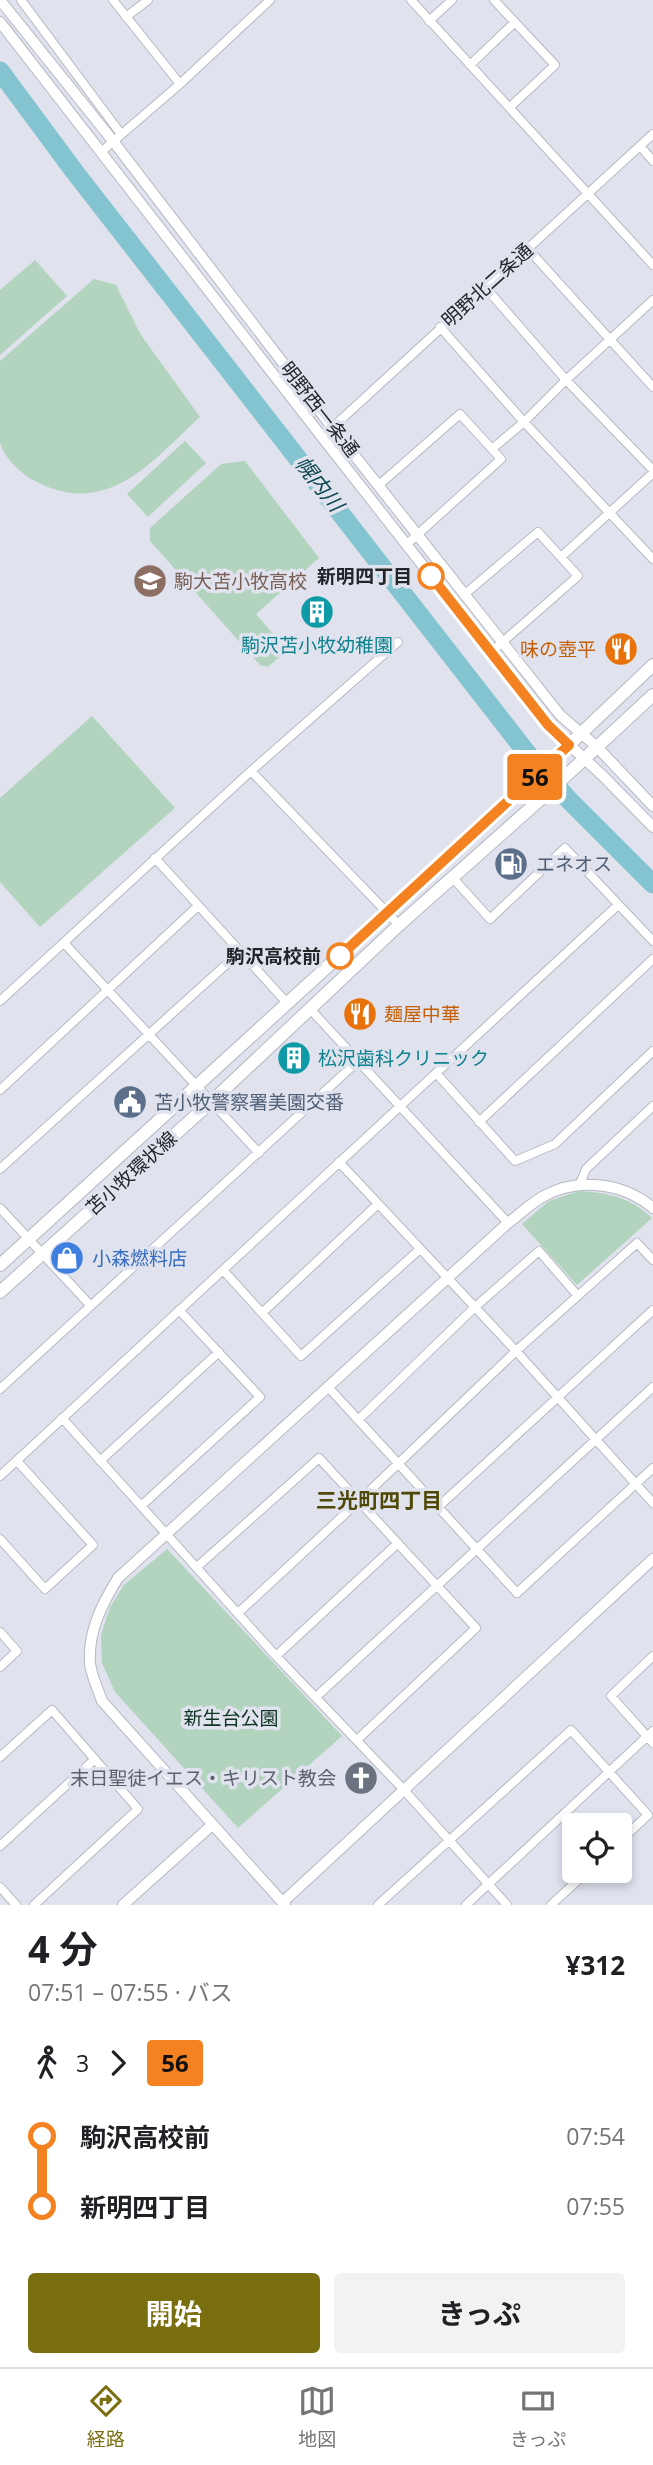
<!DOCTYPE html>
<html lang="ja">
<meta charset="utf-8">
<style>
body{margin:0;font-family:"Open Sans","Noto Sans JP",sans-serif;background:#f2f2f2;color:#202124;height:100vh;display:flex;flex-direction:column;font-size:26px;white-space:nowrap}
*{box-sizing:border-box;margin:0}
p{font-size:23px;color:#757577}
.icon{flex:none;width:38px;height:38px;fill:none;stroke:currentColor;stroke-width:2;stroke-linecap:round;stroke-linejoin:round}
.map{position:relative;height:1905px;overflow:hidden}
.details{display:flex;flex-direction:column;background:#fff;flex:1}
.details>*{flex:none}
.badge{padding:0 14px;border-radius:5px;font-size:24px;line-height:46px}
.fabs{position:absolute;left:562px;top:1813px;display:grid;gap:14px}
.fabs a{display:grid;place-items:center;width:70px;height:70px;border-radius:7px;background:#fff;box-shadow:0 4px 10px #0003;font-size:35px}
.map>.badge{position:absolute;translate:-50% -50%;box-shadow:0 0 0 4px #fff}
.legs{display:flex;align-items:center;gap:10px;height:77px;padding:0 28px;font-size:23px}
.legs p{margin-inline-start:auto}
.overview{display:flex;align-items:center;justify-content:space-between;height:119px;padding:0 28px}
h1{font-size:38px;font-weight:700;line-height:52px}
.action{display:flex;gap:14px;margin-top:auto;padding:14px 28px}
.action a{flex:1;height:80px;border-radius:7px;background:#796f0e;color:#fff;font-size:28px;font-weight:700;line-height:80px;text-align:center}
.action a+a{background:#f2f2f2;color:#202124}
ul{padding:0 28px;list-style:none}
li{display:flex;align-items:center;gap:24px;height:70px;font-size:26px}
li i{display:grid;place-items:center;width:10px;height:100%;margin:0 9px;background:currentColor}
li i::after{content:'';width:18px;height:18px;margin:-9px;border:5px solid;border-radius:50%;background:#fff}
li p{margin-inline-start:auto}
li:first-child i{background:linear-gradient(#0000 50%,currentColor 0)}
li:last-child i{background:linear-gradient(currentColor 50%,#0000 0)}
.tabs{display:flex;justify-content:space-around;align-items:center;height:98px;border-top:2px solid #e0e0e0;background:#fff;font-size:19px;color:#757577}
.tabs a{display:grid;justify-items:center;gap:4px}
.tabs .active{color:#796f0e}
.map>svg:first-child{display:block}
</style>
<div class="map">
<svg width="653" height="1905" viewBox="0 0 653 1905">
<rect width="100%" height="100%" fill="#e0e3ee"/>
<path fill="#b2d3bd" d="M35,260L67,296L0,355V290Z
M94,279L116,285L141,335L200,417C151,462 108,519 35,481C21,474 4,458 0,442C0,436 0,427 0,420C0,401 0,381 0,361Z
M185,441L206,463L148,517L127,494Z
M245,461L319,558L256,614L287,650L268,667L260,665L150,541V528L221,464Z
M92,716L175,808L40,927L0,882V798Z
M579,1191C609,1193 630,1197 652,1218L577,1285L522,1224L549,1201Z
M167,1549L342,1736L238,1828L115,1692L102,1663L101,1635L110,1607L124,1585Z"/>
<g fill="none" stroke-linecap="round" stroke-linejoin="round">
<path stroke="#84c4d0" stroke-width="19" d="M0,71L74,171L527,753L569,800L653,884"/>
<g stroke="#b5b8c2" stroke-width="10">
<path id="minor" d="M21,0L121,134
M113,0L180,84
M411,0L653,265
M494,0L555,65L510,107
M126,17L148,0
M429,21L452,0
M470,65L515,22
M640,146L653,161
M101,152L180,84L270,0
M528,249L653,387
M485,287L566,380L653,470
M440,327L524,422L653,559
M322,437L653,134
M492,449L524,422L566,380L653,300
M379,485L460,414L501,459L406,545
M561,557L653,473
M465,594L538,532L578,576L490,653
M251,771L399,925
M155,858L288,1004
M452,877L490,919L565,848L653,941
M64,943L259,1153
M0,1001L251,771L398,642
M311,1010L508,1223
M436,1073L515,1161L555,1144L653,1051
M0,1090L198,906
M479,1122L653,959
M339,1162L516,1351L653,1503
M0,1169L240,952
M580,1184L586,1169L653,1106
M0,1208L90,1305
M223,1270L301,1356L420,1249
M262,1313L378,1204
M329,1388L517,1593L653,1468
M0,1389L358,1061
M62,1418L276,1656L404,1790L507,1905
M358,1420L474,1308L539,1251L578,1296
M100,1461L219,1352
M0,1476L618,905
M141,1506L260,1397L179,1310
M437,1508L653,1310
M0,1539L45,1589L93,1545L17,1461
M197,1567L319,1458L476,1628L357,1740
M238,1613L359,1501L516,1351L637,1243L653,1260
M0,1632L17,1651L0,1667
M276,1656L398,1543
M653,1656L611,1696L653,1743
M316,1697L653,1387
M0,1757L52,1710L138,1809L34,1905
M0,1846L95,1759
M0,1887L16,1905
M378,1905L571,1730L648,1815L620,1841
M466,1905L653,1731
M551,1905L588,1871"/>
</g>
<g stroke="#b5b8c2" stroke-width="12">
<path id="tertiary" d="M0,0L113,141L332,427L560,715L597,747L653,806
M0,22L322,437L548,725L603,776L653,827
M283,1902L653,1559
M123,1905L212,1825
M285,1905L102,1701C98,1689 91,1675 90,1663C88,1631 102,1604 118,1578L508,1223C520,1214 531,1203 544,1196C578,1177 624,1183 653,1208"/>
</g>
<g stroke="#b5b8c2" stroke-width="14">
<path id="secondary" d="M0,1265L529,783L653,665
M0,1292L211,1102L399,925L542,798L653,695"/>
</g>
<use href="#minor" stroke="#fff" stroke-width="8"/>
<use href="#tertiary" stroke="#fff" stroke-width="10"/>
<use href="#secondary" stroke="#fff" stroke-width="12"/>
</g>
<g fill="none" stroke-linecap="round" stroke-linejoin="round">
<g stroke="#fff" stroke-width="16">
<path id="line-1" d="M340,956L569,745L548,725L431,576"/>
</g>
<use href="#line-1" stroke="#f58220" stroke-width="10"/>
</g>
<defs>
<g id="school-disc" transform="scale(1.75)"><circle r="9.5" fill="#8d6e63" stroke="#e0e3ee"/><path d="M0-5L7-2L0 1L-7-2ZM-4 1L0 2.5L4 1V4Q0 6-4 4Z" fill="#fff"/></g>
<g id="building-disc" transform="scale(1.75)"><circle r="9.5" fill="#0f9aa8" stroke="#e0e3ee"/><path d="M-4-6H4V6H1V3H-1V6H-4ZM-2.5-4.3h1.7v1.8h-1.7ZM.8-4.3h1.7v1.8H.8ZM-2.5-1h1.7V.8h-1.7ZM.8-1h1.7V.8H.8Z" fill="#fff"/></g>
<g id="restaurant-disc" transform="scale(1.75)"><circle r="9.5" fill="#e8710a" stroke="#e0e3ee"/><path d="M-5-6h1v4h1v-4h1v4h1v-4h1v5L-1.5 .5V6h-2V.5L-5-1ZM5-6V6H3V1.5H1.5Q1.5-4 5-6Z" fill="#fff"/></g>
<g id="fuel-disc" transform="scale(1.75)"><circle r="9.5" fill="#5c6f8a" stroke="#e0e3ee"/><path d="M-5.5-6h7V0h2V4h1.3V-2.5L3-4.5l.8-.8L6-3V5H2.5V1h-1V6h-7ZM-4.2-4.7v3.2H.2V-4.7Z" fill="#fff"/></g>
<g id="civic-disc" transform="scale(1.75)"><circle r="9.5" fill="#5c6f8a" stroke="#e0e3ee"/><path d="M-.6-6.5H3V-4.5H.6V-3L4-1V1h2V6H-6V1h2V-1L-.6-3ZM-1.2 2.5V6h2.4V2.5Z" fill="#fff"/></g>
<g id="shop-disc" transform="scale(1.75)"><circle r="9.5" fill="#3f7fe0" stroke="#e0e3ee"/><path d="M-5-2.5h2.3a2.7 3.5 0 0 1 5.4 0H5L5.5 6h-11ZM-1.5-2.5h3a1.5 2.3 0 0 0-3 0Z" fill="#fff"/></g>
<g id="church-disc" transform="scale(1.75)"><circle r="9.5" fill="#6b7280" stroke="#e0e3ee"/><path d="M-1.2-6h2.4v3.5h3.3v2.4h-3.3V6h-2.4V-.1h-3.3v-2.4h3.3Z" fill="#fff"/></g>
</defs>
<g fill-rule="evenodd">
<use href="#school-disc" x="150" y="581"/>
<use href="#building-disc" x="317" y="612"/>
<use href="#restaurant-disc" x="621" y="649"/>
<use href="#fuel-disc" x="511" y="864"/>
<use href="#restaurant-disc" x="360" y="1014"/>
<use href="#building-disc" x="294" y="1058"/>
<use href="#civic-disc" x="130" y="1102"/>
<use href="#shop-disc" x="67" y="1258"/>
<use href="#church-disc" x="361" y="1778"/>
</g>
<g fill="#fff" stroke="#f58220" stroke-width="3.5">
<circle cx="431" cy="576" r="12"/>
<circle cx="340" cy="956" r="12"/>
</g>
<g text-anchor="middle" stroke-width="7" stroke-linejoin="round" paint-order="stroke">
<g font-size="19" fill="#232428" stroke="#e0e3ee">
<text transform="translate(487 285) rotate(-42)" y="7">明野北二条通</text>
<text transform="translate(320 409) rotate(52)" y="7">明野西一条通</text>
<text transform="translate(131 1173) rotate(-42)" y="7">苫小牧環状線</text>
</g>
<g font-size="19" font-weight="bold" fill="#232428" stroke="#e0e3ee" text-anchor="end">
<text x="412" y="583">新明四丁目</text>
<text x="321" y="963">駒沢高校前</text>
</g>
<g font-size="19" fill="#785e54" stroke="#e0e3ee" text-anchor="start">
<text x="174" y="588">駒大苫小牧高校</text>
</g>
<g font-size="19" fill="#0d838f" stroke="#e0e3ee">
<text x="317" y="652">駒沢苫小牧幼稚園</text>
<text x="318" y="1065" text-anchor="start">松沢歯科クリニック</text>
</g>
<g font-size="19" fill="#c56008" stroke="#e0e3ee" text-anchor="end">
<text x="596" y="656">味の壺平</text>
<text x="384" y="1021" text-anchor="start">麺屋中華</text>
</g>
<g font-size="19" fill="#4e5e75" stroke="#e0e3ee" text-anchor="start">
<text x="536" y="871">エネオス</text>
<text x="154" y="1109">苫小牧警察署美園交番</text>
</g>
<g font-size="19" fill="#366cbe" stroke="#e0e3ee" text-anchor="start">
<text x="92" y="1265">小森燃料店</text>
</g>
<g font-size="19" fill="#0d3420" stroke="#e0e3ee">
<text x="231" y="1725">新生台公園</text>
</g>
<g font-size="19" fill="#5b616d" stroke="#e0e3ee" text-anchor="end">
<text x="336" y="1785">末日聖徒イエス・キリスト教会</text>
</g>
<g font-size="21" font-style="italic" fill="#0a454f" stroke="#e0e3ee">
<text transform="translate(319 484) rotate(52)" y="7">幌内川</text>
</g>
<g font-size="21" font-weight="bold" fill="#4f4806" stroke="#e0e3ee">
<text x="379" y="1508">三光町四丁目</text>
</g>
</g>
</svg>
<div class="fabs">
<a><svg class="icon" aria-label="locate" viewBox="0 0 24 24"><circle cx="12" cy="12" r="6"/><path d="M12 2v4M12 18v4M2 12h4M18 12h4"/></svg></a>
</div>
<b class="badge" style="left:535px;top:777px;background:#f58220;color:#111">56</b>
</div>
<section class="details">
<div class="overview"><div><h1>4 分</h1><p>07:51 – 07:55 · バス</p></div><b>¥312</b></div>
<div class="legs"><svg class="icon" aria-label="walk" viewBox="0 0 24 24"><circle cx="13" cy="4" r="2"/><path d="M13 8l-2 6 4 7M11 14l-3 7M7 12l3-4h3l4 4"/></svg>3<svg class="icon" aria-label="forward" viewBox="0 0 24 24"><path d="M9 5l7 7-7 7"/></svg><b class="badge" style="background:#f58220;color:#111">56</b></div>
<ul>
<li><i style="color:#f58220"></i><b>駒沢高校前</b><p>07:54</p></li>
<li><i style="color:#f58220"></i><b>新明四丁目</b><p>07:55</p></li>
</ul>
<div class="action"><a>開始</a><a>きっぷ</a></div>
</section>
<nav class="tabs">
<a class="active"><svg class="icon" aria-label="directions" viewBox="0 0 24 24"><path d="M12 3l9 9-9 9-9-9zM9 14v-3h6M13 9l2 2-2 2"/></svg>経路</a>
<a><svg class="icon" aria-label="map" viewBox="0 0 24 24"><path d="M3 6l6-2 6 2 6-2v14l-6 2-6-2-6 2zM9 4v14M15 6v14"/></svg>地図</a>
<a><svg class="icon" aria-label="tickets" viewBox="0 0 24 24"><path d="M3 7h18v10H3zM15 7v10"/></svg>きっぷ</a>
</nav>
